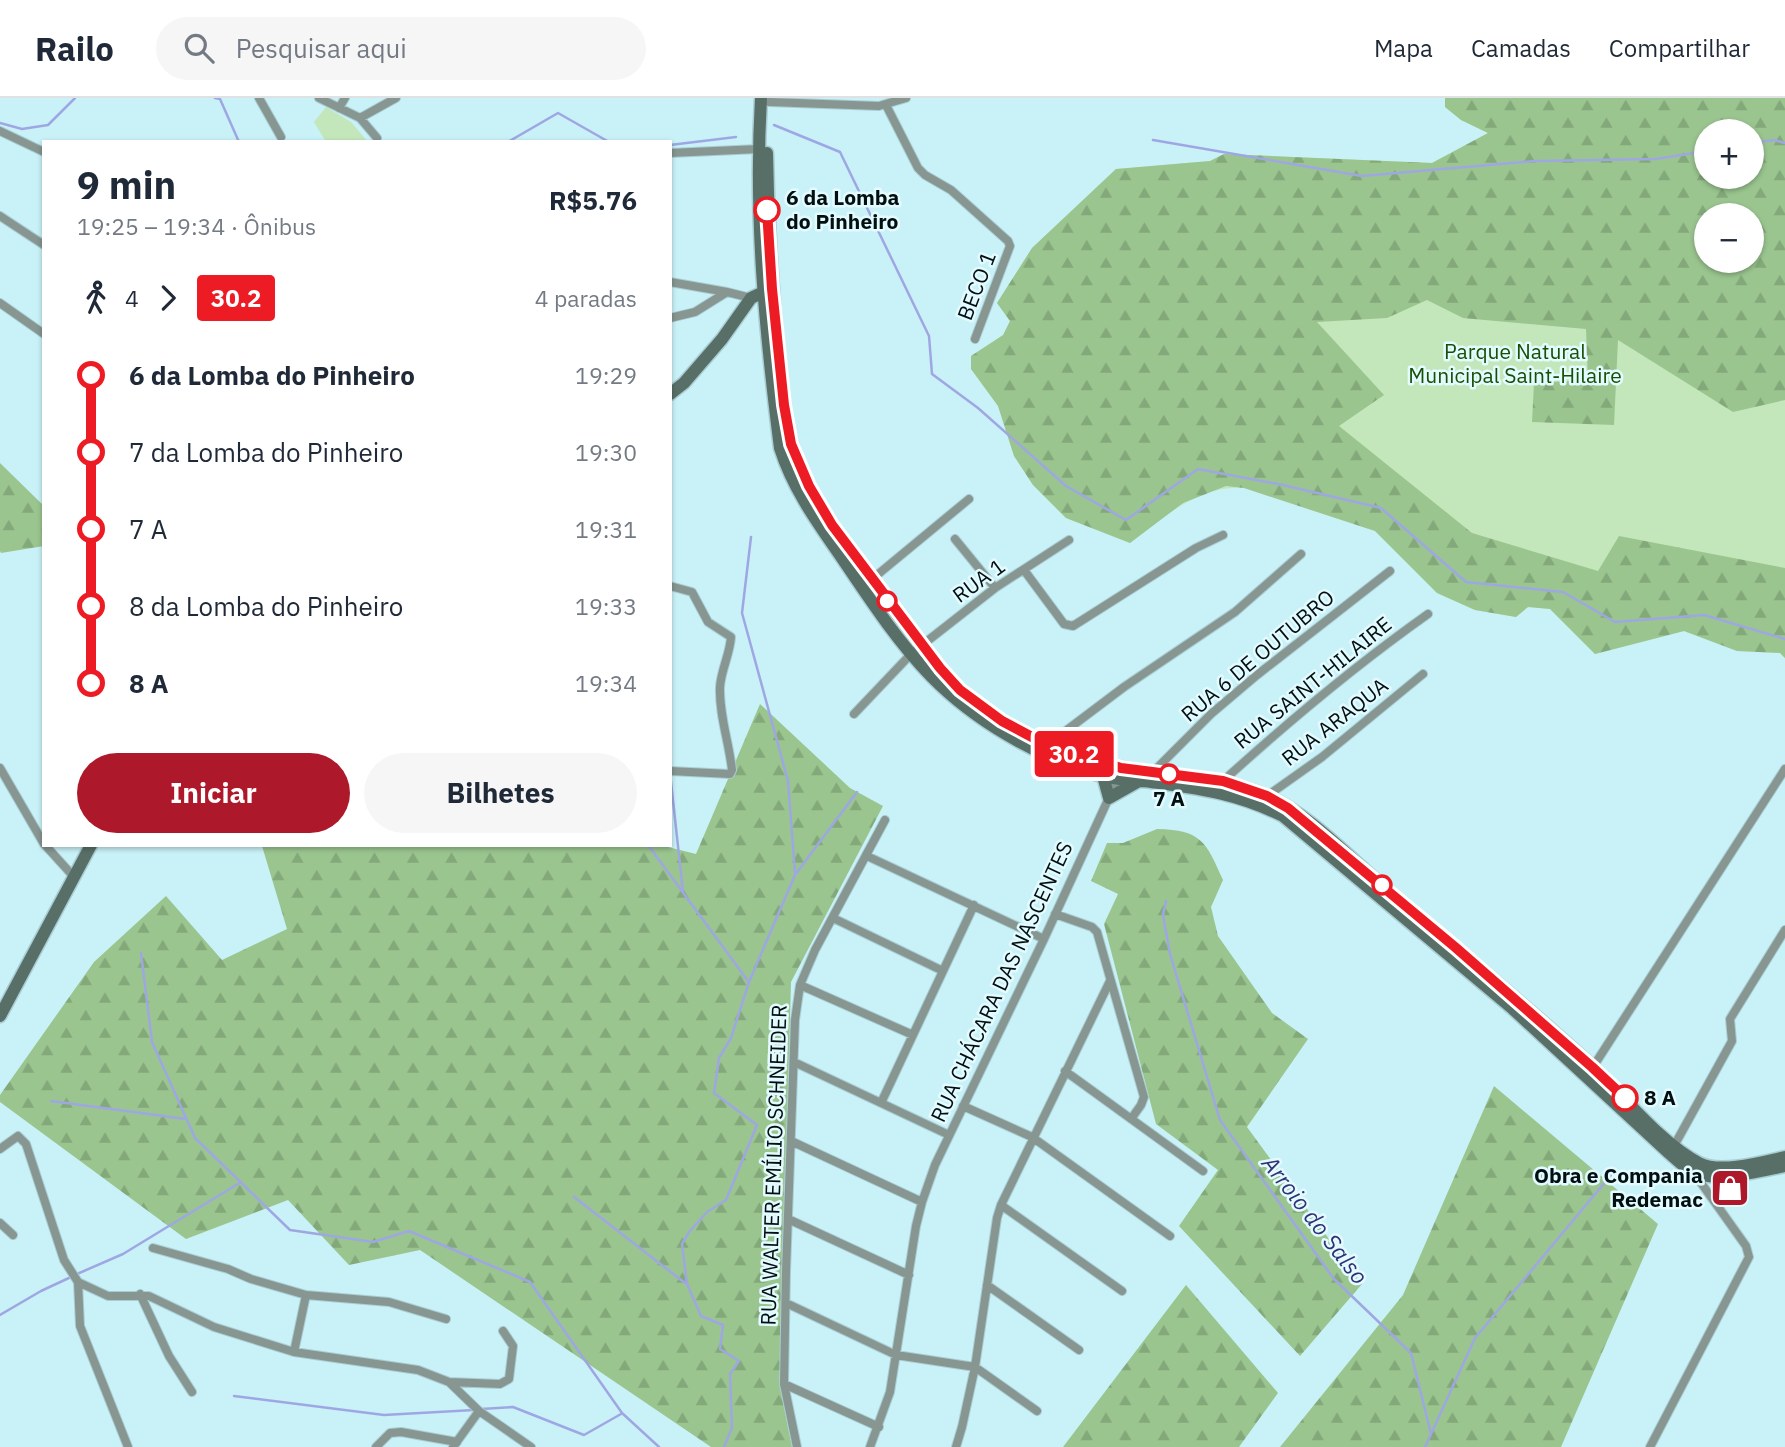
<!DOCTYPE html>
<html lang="pt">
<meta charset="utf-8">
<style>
body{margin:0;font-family:"IBM Plex Sans",sans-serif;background:#f6f6f7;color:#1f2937;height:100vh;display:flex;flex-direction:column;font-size:26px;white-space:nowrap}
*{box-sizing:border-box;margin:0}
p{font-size:23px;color:#747a83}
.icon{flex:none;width:38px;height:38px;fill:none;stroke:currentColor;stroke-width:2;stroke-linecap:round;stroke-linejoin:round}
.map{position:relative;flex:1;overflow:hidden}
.side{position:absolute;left:42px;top:42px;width:630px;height:707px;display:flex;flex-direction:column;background:#fff;border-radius:0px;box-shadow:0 2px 5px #0004}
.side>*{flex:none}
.badge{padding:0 14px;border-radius:5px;font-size:24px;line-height:46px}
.tools{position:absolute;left:1694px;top:21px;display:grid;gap:14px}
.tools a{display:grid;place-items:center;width:70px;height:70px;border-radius:50%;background:#fff;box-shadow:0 2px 5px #0004;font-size:35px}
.map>.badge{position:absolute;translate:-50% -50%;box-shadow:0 0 0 4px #fff}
.legs{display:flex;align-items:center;gap:10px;height:77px;padding:0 35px;font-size:23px}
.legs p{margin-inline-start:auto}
.overview{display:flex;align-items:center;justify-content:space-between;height:119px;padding:0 35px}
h1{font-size:38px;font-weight:800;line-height:52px}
.button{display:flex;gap:14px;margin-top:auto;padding:14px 35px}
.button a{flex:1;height:80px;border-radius:42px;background:#ad182a;color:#fff;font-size:28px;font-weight:800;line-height:80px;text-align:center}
.button a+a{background:#f6f6f7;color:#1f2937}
ul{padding:0 35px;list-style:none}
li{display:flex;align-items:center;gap:24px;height:77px;font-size:26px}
li i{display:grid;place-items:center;width:10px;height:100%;margin:0 9px;background:currentColor}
li i::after{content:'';width:18px;height:18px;margin:-9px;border:5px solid;border-radius:50%;background:#fff}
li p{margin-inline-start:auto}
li:first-child i{background:linear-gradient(#0000 50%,currentColor 0)}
li:last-child i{background:linear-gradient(currentColor 50%,#0000 0)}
header{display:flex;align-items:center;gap:42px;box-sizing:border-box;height:98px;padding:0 35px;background:#fff;border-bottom:2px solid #e0e1e3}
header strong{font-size:33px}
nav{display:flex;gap:38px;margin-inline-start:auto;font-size:24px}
.search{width:490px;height:63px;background:#f6f6f7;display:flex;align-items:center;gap:18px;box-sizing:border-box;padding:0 24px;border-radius:38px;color:#747a83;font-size:26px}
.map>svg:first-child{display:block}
</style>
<header>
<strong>Railo</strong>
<div class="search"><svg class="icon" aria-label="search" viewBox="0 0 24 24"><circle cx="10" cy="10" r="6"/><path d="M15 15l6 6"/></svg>Pesquisar aqui</div>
<nav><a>Mapa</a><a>Camadas</a><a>Compartilhar</a></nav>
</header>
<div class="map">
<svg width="1785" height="1349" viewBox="0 0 1785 1349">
<defs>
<pattern id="forest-firs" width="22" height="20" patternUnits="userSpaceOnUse" patternTransform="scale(1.75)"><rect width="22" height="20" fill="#9ac58f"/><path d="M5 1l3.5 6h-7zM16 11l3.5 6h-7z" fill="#83a87a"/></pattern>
</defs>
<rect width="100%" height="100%" fill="#c9f1f8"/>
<path fill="#c3e6ba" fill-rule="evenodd" d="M1445,0H1785V560L1780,555L1737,553L1684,533L1595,556L1550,511L1528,509L1516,519L1475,512L1437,495L1375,433L1244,390C1199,386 1163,420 1130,445L1066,420L1033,387L1014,358L998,308L971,271V258L1004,237L1010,223L997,205L1032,150L1116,71L1210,63L1224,56L1432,65L1488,35L1461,22L1445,9ZM1706,33H1752V79H1706ZM1706,117H1752V163H1706Z
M326,9L351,24L368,44H326L314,24Z"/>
<path fill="url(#forest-firs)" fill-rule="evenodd" d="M1445,0H1785V302L1733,314L1618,242L1614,327L1532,324L1534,285L1588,282L1586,231L1463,220L1427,202L1387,220L1317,224L1384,297L1339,328L1472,435L1598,473L1619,438L1785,470V560L1780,555L1737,553L1684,533L1595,556L1550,511L1528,509L1516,519L1475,512L1437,495L1375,433L1244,390L1226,388L1183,405L1130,445L1066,420L1033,387L1014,358L998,308L971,271V258L1003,237L1010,223L997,205L1032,150L1116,71L1210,63L1224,56L1432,65L1488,35L1461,22L1445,9ZM1706,33H1752V79H1706ZM1706,117H1752V163H1706Z
M0,365L44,408V448L1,455L0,453Z
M760,606L850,690L883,708L791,884L780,1288L792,1349H711L420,1152L349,1167L288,1102L186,1141L0,1004V997L94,864L166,798L222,862L287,831L262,748L263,747H660L696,756Z
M1157,731C1202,732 1206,744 1223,782L1211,809L1218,838L1272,915L1308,941L1247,1029L1362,1186L1300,1258L1179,1128L1218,1072L1156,1026L1104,826L1118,796L1091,783L1107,745H1123Z
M1494,988L1658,1126L1561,1349H1280L1403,1197Z
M1186,1187L1278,1295L1239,1349H1063Z"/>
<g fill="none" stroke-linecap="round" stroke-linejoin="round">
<path stroke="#9fa7e3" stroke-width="2.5" d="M215,0L220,1L239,44
M0,25L22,31L48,27L75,0
M774,27L840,54L929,238L932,276L978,310L1066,388L1126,422L1198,371L1283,387L1381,410L1466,484L1563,494L1615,524L1704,517L1785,541
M1153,42L1362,78L1536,63L1656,61L1706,53
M508,44L558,15L609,44
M1752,45L1774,42L1785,45
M670,47L736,39
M751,439L742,515L788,683L795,775
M670,675L683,794
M648,747L748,883
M1166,803L1163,817L1170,856L1220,1022L1334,1181L1411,1255L1431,1336L1425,1349
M141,855L152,944L195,1040L290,1132L373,1144L409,1133L530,1184L622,1315L659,1349
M51,1003L186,1021
M574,1099L685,1185
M77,1176L123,1156L241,1084
M0,1217L41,1193L71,1179
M234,1298L384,1317L474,1312
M481,1311L513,1309L584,1337L621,1316
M1431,1336L1475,1240L1611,1077
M724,1349L732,1330L730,1276L739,1263L720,1251L723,1227L701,1218L687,1186L682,1146L689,1134L707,1114L726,1102L757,1027L714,995L719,960L731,940L749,884L795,777L857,694"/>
<g stroke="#a9cdd3" stroke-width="10">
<path id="street" d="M259,0L281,39
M319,0L360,20L377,40
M769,4L879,8L906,0
M886,7L918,70L925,77L951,92L1008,143L1010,148L975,241
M339,10L345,0
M360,20L396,0
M0,33L44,54
M670,55L759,51
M0,118L44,147
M670,184L727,194
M0,205L44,236
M670,220L695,214L727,194L751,200
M955,441L995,490
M1024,472L1064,526L1073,528L1196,450L1223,437
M871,482L969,401
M670,488L692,494L708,524L731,539C730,556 721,572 720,589C719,617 729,644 732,672L730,676L670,673
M854,616L912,555L995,490L1069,442
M1047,647L1124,589L1235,514L1301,456
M0,670L44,746
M1153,674L1211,616L1257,577L1390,473
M1223,683C1288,624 1356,567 1428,516
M1267,698L1322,659L1423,576
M45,747L74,779
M867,758L1044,841
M1055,816L1092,829L1097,834L1144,999L1141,1007L1131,1021
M833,820L943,873
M800,887L913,937
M794,964L949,1037
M1593,969L1785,671
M1065,973L1203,1073
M881,1005L974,807
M963,1008L1032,1039L1170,1138
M791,1043L922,1104
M1674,1048L1732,943L1730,921L1785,832
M0,1051L18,1038L26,1046L64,1162L78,1184L108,1198H149L214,1229L294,1254L418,1272L449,1284L479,1313L531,1349
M1001,1107L1122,1193
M788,1121L909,1177
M0,1125L13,1137
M153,1150L228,1171L251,1181L306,1197L389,1204L446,1221
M78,1184L80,1228L128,1349
M987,1187L1079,1252
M140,1196L169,1258L192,1294
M786,1205L896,1257L975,1269L1037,1313
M294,1254L306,1197
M449,1284L500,1286L509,1281L513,1248L503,1233
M784,1286L879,1329
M376,1349L390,1335L401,1334L457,1344
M453,1349L479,1313
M797,1349L784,1286L786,1173L795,922L800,887L815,852L885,722
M870,1349L890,1294L916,1128L922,1104L935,1067L1044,841L1118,680
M956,1349L962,1329L975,1269L997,1120L1001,1107L1110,883
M1650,1349L1749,1159L1746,1148L1694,1075"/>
</g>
<g stroke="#a9cdd3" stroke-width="15">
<path id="secondary" d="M761,0C754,118 765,233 780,350C793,391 817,424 842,460C869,500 897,543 931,578C975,623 1038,659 1098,677C1115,682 1134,682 1151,684C1201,691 1237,695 1283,718L1513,911L1669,1055C1676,1061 1683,1068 1691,1073C1714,1086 1760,1073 1785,1068
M767,55C768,124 772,192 779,261C782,289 783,319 792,347C809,405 850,455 886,502C904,525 921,549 940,571C986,623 1056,659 1125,670C1172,678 1220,679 1265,697C1307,714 1349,759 1384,789C1454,849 1526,907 1594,970C1624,999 1663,1047 1699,1065C1720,1076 1763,1064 1785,1059
M670,296L684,285L722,241L751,200L768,192
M1103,678L1109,700L1139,683
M0,918L91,747"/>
</g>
<use href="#street" stroke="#879691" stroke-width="8"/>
<use href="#secondary" stroke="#586f68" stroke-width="12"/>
</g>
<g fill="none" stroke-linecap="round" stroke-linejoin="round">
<g stroke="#fff" stroke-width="16">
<path id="line-1" d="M767,112L772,191L784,307L791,346L809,388L832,427L940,570L960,592L1002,623L1047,647L1121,670L1223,683L1267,698L1288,710L1455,849L1592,969L1625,1000"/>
</g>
<use href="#line-1" stroke="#ed1c24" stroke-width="10"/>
</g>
<defs>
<g id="shop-square" transform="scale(2.0125)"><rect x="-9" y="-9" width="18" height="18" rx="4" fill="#ad182a" stroke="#e3fbff"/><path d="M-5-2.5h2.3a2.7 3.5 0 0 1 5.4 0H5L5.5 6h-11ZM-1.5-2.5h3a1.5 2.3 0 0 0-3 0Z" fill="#fff"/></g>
</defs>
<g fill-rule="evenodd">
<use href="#shop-square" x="1730" y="1090"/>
</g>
<g fill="#fff" stroke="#ed1c24" stroke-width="3.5">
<circle cx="767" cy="112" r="12"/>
<circle cx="887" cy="503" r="9"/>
<circle cx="1169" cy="676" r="9"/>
<circle cx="1382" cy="787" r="9"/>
<circle cx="1625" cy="1000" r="12"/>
</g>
<g text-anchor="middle" stroke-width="5" stroke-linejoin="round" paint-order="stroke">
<g font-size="21" font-weight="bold" fill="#020f11" stroke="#e3fbff" text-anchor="start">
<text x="786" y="107">6 da Lomba<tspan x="786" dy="24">do Pinheiro</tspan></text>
<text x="1169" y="708" text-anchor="middle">7 A</text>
<text x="1644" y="1007">8 A</text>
</g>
<g font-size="21" fill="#020f11" stroke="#e3fbff">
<text transform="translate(977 188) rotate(-69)" y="7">BECO 1</text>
<text transform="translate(979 483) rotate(-36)" y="7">RUA 1</text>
<text transform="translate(1258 558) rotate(-40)" y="7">RUA 6 DE OUTUBRO</text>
<text transform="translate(1313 585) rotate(-39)" y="7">RUA SAINT-HILAIRE</text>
<text transform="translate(1335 624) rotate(-38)" y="7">RUA ARAQUA</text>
<text transform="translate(1002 884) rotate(-65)" y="7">RUA CHÁCARA DAS NASCENTES</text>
<text transform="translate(774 1067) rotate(-88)" y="7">RUA WALTER EMÍLIO SCHNEIDER</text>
</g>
<g font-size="21" fill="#175004" stroke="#e3fbff">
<text x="1515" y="261">Parque Natural<tspan x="1515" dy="24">Municipal Saint-Hilaire</tspan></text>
</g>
<g font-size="21" font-weight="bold" fill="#020f11" stroke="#e3fbff" text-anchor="end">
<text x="1703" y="1085">Obra e Compania<tspan x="1703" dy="24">Redemac</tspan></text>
</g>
<g font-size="23" font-style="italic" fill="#303077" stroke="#e3fbff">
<text transform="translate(1315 1122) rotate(52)" y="8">Arroio do Salso</text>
</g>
</g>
</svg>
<div class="tools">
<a>+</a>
<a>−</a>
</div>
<b class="badge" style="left:1074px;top:656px;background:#ed1c24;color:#fff">30.2</b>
<section class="side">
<div class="overview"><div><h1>9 min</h1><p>19:25 – 19:34 · Ônibus</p></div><b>R$5.76</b></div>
<div class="legs"><svg class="icon" aria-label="walk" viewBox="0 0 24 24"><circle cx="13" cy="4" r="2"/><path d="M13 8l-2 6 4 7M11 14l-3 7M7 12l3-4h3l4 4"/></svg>4<svg class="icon" aria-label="forward" viewBox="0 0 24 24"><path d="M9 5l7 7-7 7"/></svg><b class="badge" style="background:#ed1c24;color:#fff">30.2</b><p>4 paradas</p></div>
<ul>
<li><i style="color:#ed1c24"></i><b>6 da Lomba do Pinheiro</b><p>19:29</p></li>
<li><i style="color:#ed1c24"></i><span>7 da Lomba do Pinheiro</span><p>19:30</p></li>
<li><i style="color:#ed1c24"></i><span>7 A</span><p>19:31</p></li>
<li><i style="color:#ed1c24"></i><span>8 da Lomba do Pinheiro</span><p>19:33</p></li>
<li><i style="color:#ed1c24"></i><b>8 A</b><p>19:34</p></li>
</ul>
<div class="button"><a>Iniciar</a><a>Bilhetes</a></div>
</section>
</div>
